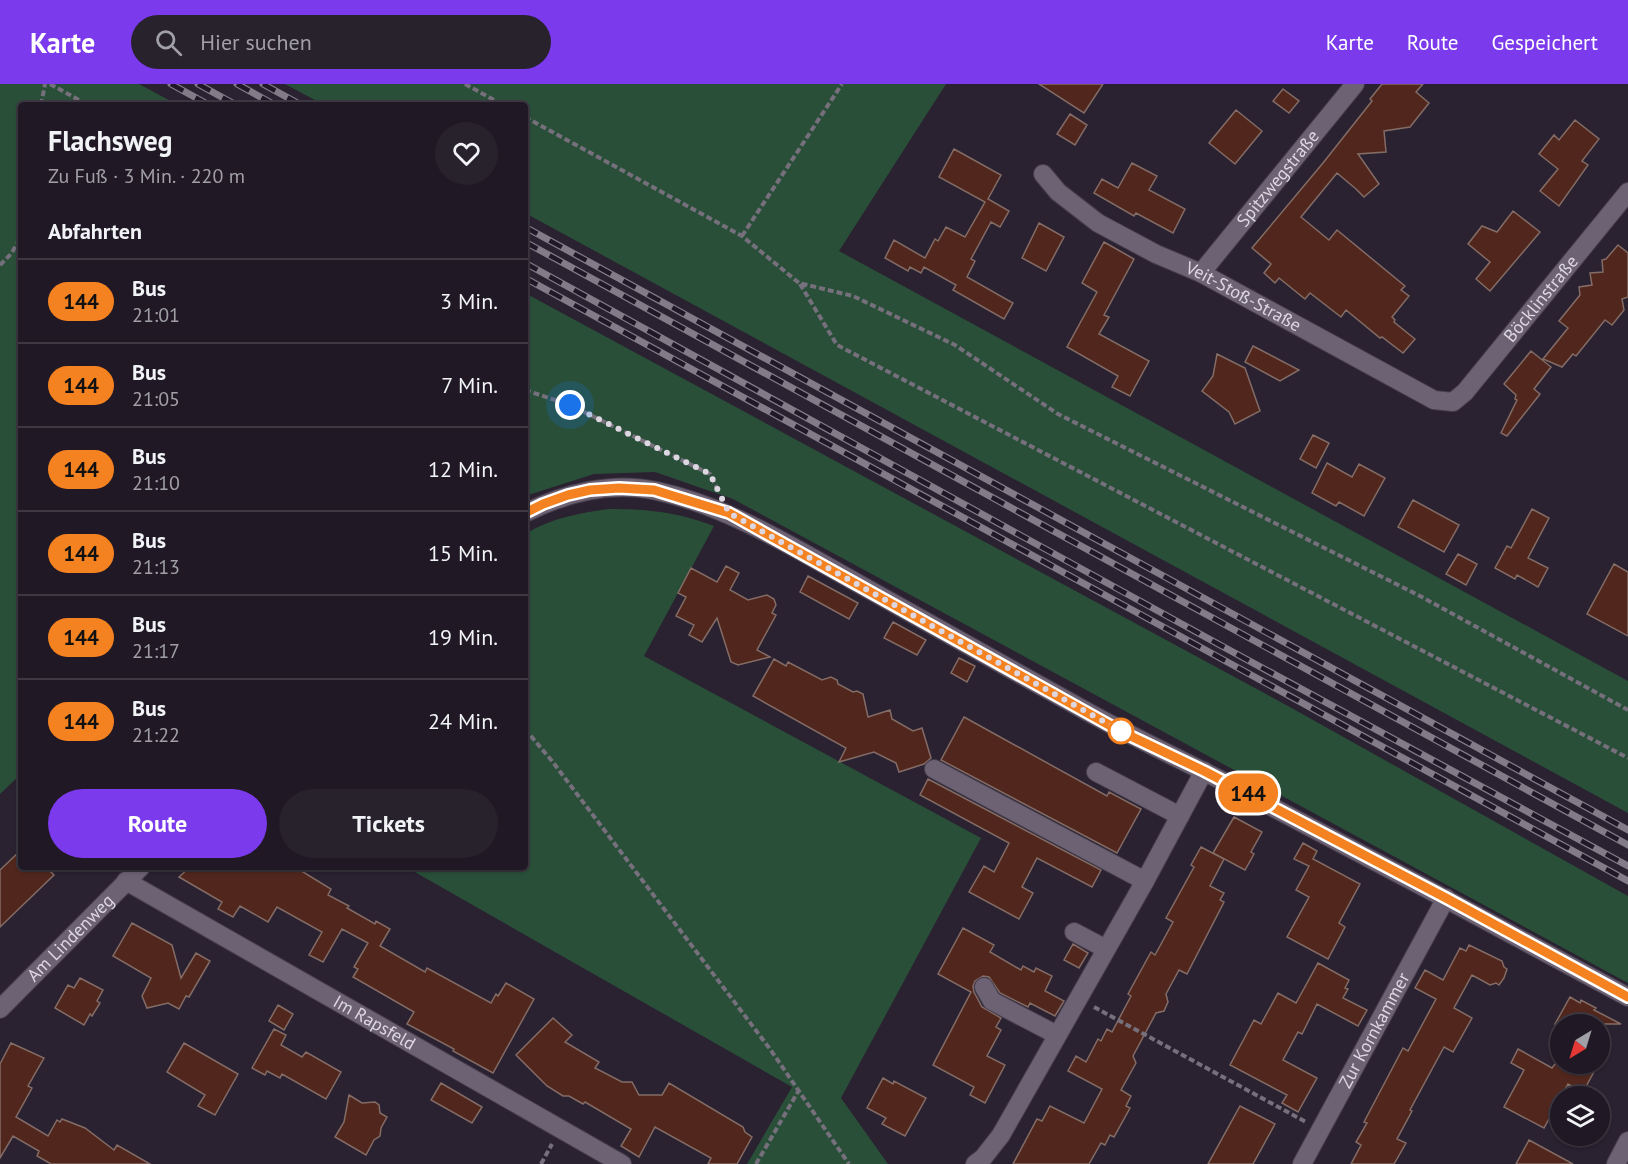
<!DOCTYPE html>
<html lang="de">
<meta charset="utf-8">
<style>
body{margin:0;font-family:"PT Sans",sans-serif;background:#28222d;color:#f1f3f6;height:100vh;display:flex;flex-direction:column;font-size:22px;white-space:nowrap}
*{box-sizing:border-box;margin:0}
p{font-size:20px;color:#a2a0a7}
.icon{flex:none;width:33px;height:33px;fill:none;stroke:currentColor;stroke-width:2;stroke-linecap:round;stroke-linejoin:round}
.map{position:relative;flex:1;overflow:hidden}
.panel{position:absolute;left:18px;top:18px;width:510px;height:768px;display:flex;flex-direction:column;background:#201925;border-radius:6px;box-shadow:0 2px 4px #0004,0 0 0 2px #3d3842}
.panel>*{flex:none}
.badge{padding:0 12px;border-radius:20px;font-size:21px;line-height:39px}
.needle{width:39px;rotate:218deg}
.fabs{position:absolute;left:1550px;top:930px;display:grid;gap:12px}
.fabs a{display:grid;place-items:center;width:60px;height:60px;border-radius:50%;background:#201925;box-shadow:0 2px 4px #0004,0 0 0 2px #3d3842;font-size:30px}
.you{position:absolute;width:30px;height:30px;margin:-15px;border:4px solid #fff;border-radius:50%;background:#1a73e8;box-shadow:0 0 0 9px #1a73e833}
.map>.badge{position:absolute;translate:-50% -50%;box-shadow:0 0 0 3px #fff}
h2{padding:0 30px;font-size:22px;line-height:54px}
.round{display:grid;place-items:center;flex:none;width:63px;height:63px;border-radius:32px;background:#28222d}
.summary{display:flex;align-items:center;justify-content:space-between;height:102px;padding:0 30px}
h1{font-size:28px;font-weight:700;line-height:45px}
.cta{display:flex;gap:12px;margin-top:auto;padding:12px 30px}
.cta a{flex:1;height:69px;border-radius:36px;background:#7c3aed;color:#fff;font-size:24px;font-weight:700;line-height:69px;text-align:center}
.cta a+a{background:#28222d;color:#f1f3f6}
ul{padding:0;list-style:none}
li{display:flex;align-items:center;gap:18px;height:84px;padding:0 30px;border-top:2px solid #3d3842}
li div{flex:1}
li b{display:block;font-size:22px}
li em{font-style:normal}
li .badge{min-width:66px;font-weight:700;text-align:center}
header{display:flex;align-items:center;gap:36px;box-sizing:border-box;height:84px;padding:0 30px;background:#7c3aed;color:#fff}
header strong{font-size:28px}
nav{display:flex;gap:33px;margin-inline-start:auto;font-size:21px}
.search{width:420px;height:54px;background:#28222d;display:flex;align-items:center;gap:15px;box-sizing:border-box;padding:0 21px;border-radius:33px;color:#a2a0a7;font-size:22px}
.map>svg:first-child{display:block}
</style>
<header>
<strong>Karte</strong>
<div class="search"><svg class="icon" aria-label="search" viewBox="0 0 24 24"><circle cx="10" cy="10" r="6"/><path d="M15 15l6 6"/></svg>Hier suchen</div>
<nav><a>Karte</a><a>Route</a><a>Gespeichert</a></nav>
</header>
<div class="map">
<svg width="1628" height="1080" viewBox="0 0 1628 1080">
<rect width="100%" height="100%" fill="#2a2131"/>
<path fill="#294f39" d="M0,0H139L178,21H21V690L0,710Z
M285,0H946L839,167L1628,597V729L525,129V21H324Z
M525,209L1288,622L1628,812V899L733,415L655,388L594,390L525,412Z
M609,425C648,425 677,428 714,442L644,572L981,754L841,1014L888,1080H747L792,1003L406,783H525V450C551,434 580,429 609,425Z"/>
<path fill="#51271d" stroke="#836c66" stroke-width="1.5" d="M1039,0H1103L1084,29Z
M1382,0H1423L1416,8L1429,19L1410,43L1384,47L1386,68L1358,70L1379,100L1364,113L1356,105L1337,89L1301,133L1329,156L1337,146L1405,202L1401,206L1409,212L1392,233L1395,236L1394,238L1415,255L1403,269L1382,253L1380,254L1346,226L1341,233L1310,209L1305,215L1279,194L1275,199L1264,189L1271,180L1252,164L1323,79L1372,17L1370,15Z
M1283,5L1299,17L1289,29L1273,17Z
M1236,26L1262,47L1235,80L1209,59Z
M1070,30L1087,41L1075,61L1057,50Z
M1575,36L1599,55L1582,77L1588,81L1559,122L1540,107L1558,85L1539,70L1554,51L1559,56Z
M954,65L1001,91L988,115L1009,127L1000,143L991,138L971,175L975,177L967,193L1013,219L1004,235L953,206L956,201L924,183L921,189L910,183L908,187L885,174L894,156L925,174L935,155L938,157L946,143L965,153L985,118L939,93Z
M1132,79L1157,92L1149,106L1185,125L1173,149L1136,129L1134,132L1094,109L1102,95L1118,104Z
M1513,127L1540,148L1490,207L1476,195L1490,178L1468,160L1482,142L1497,148Z
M1039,139L1064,153L1046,187L1022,174Z
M1104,158L1134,175L1104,231L1109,233L1099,250L1149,277L1130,312L1112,303L1118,292L1067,263L1097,208L1082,199Z
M1618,161L1628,169V213L1622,215L1624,226L1612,241L1605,236L1576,272L1573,270L1562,283L1543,275L1568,244L1559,237L1580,211L1579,203L1592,201L1590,189L1603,188L1602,176L1606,175Z
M1253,262L1299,286L1280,297L1245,278Z
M1531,267L1551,283L1534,305L1540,310L1507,352L1501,349L1517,316L1515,315L1516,311L1504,300Z
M1217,270L1245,284L1260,327L1235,340L1229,328L1202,307L1213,292Z
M1313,351L1329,359L1316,384L1300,375Z
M1327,379L1352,393L1359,380L1385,394L1364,432L1339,418L1336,422L1312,409Z
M1413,416L1459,441L1444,468L1398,443Z
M1532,425L1549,434L1528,474L1548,484L1538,503L1517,491L1515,495L1495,484L1507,462L1511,464Z
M1458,470L1477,480L1466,501L1446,490Z
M1614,480L1628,488V552L1587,530Z
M726,482L739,489L730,506L748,516L767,511L774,515L776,521L772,529L776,531L757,566L770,573L738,581L731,578L717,534L702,558L689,551L694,541L676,532L686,513L678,509L691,484L717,498Z
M808,492L858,519L849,535L800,508Z
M893,538L926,556L917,571L884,554Z
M959,574L975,582L967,598L951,589Z
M774,575L786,582L788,578L822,596L831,593L837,596L838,600L853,608L857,607L863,610L868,633L890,626L892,635L913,647L922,644L931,674L924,680L899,688L896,679L874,668L839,678L846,664L753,612Z
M964,633L1107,712L1109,708L1141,725L1117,769L941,676Z
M928,695L1101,786L1092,803L1037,774L1022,803L1033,809L1019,835L969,808L984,782L994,788L1009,759L920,711Z
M1234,733L1262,748L1251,768L1254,770L1245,786L1213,769Z
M1303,759L1317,767L1313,775L1360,800L1339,839L1345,843L1328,875L1287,853L1309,813L1296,806L1309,782L1294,775Z
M1201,763L1224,775L1210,802L1224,809L1220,816L1224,818L1187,890L1179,886L1166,910L1168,918L1164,927L1156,929L1133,972L1136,979L1121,1006L1131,1012L1126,1022L1130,1024L1114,1053L1110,1051L1105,1061L1101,1059L1089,1080H1013L1037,1035L1042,1037L1050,1022L1084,1039L1102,1005L1068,987L1076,972L1086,978L1098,955L1101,957L1107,945L1112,948L1131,912L1128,910L1151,868L1155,871L1173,838L1166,834L1194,783L1191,781Z
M21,766V783H46L54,791L0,843V786Z
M190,783H295L331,805L328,811L349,822L347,824L375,840L376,837L390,845L380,862L425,888L427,884L491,919L496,910L498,912L506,899L534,915L493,989L453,967L454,965L407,940L414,928L353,893L358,885L354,883L368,859L342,845L323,878L309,871L322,848L277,823L268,838L240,822L233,833L218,825L222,818L179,793Z
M132,839L172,861L181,894L196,869L210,877L189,913L186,912L179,925L168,919L147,924L142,912L151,894L113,872Z
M963,844L994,861L990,868L1021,886L1023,882L1034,888L1036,884L1052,892L1045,907L1064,917L1055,932L1030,919L1028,923L1000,909L989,893L983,892L975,897L973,902L974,908L982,923L1001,934L996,943L1001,946L987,972L1005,981L985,1019L970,1011L974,1003L933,981L971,908L938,890Z
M1073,860L1088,869L1079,884L1064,876Z
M1469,861L1502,877L1504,883L1507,885L1504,894L1499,901L1496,899L1490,901L1472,891L1454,924L1472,934L1453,968L1444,963L1410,1026L1412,1027L1397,1055L1406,1059L1394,1080H1351L1361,1061L1356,1058L1367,1039L1364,1038L1403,964L1408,967L1436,915L1415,904L1425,886L1443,896L1460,864L1466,867Z
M1318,879L1349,896L1345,904L1348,905L1343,914L1367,926L1358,942L1317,920L1302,950L1298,948L1283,976L1317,994L1298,1028L1282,1019L1287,1011L1230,981L1254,936L1261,940L1278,909L1296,919Z
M80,894L103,906L97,917L100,919L92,932L90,930L84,941L55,924L68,901L74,904Z
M1570,913L1580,919L1581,916L1596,924L1594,926L1621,940H1555Z
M278,921L293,930L284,946L269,937Z
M553,934L572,951L565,958L599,978L595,984L622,998H632L639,1011H662L669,999L743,1043L745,1048L752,1053L737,1080H708L711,1074L655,1043L639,1073L621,1062L631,1045L585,1018L583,1020L569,1012H563L547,1002L516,971Z
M274,945L286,951L281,961L302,973L306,968L341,988L326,1015L282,990L280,994L267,987L265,991L252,984Z
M11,959L44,974L28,1002L32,1004L16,1033L48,1052L57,1036L60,1038L62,1035L85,1044L114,1066L117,1061L150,1080H51L37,1072L39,1067L13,1052L0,1074V980Z
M184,959L238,990L215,1031L198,1022L205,1011L167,988Z
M1518,965L1552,984L1555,980H1587L1596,984L1583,1008L1568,1000L1544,1044L1504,1023L1524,986L1511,979Z
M883,994L893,1000L894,997L926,1014L905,1052L882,1040L886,1034L867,1024Z
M441,999L482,1023L472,1039L431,1016Z
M349,1011L362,1019L375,1018L379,1021L380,1029L387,1033L381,1044L380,1052L374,1056L366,1071L335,1053L344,1038Z
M1240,1022L1275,1040L1253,1080H1208Z
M1529,1056L1573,1080H1516Z"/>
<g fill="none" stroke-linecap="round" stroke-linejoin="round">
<g stroke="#473f4d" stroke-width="20">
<g id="minor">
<path id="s1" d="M1043,90L1058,108L1098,139L1156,170L1201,189L1434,316L1453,318L1465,308L1628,108"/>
<path id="s2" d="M1201,189L1355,0"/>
<path d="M525,429C565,409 612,397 657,407C730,423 794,464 859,500C934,542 1010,585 1086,627C1136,655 1189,679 1240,706C1370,774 1499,843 1628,913"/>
<path d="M934,685L1145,797"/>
<path d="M1096,688L1180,732"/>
<path id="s3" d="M126,797L622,1080"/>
<path d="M1074,848L1106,865"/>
<path d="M984,903L992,917L1057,951"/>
<path id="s4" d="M0,925L141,783"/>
<path d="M975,1080L983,1074L1001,1051L1145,797L1204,687"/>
<path id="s5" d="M1302,1080L1446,814"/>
<path d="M1616,1080L1628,1057"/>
</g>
</g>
<path stroke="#766f7c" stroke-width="4" stroke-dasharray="6 3" stroke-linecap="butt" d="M50,0L88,21
M465,0L503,21
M41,21L45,0
M525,33L742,152L799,199L853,212L955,261L1058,330L1420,512L1628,626
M742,152L842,0
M0,181L11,170L21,153
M800,200L837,261L1628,674
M525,306L570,321L710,390L718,406
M525,645L552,677L770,965L849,1080
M1094,923L1306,1038
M541,1080L552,1060
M756,1080L799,1006"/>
<use href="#minor" stroke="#6c6274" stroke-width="18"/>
<g stroke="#827b88" stroke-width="7">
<path id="rail" d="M171,0L209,21
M198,0L236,21
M237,0L275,21
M263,0L301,21
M525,143L1628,746
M525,158L1628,761
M525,179L1220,561L1628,782
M525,194L1628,797"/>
</g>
<use href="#rail" stroke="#201827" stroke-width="4.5" stroke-dasharray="14" stroke-linecap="butt"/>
</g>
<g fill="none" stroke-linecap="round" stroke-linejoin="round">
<g stroke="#fff" stroke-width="14">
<path id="line" d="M525,429L543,420L568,411L590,406L619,404L654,406L729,429L1120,647L1204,687L1446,814L1628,913"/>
</g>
<use href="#line" stroke="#f58220" stroke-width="9"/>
<path stroke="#dcd7e1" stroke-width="6" stroke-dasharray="0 10.8" d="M570,321L710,390L729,429L1121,647"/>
</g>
<circle fill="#fff" stroke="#f58220" stroke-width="3" cx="1121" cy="647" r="12"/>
<g text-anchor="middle" stroke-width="5" stroke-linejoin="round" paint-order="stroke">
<g font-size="18" fill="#dcd7e1" stroke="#201827">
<text dy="6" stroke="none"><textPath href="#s2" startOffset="122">Spitzwegstraße</textPath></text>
<text dy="6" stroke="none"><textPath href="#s1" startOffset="237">Veit-Stoß-Straße</textPath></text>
<text dy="6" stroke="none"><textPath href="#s1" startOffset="609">Böcklinstraße</textPath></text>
<text dy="6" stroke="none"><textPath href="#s4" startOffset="100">Am Lindenweg</textPath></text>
<text dy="6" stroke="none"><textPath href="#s3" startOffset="286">Im Rapsfeld</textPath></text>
<text dy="6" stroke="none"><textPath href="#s5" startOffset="152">Zur Kornkammer</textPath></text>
</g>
</g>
</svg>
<div class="fabs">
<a><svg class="needle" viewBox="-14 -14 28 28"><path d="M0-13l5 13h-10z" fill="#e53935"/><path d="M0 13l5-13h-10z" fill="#a2a0a7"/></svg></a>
<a><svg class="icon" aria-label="layers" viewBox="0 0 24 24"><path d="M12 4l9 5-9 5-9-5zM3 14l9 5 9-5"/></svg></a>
</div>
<div class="you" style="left:570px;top:321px"></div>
<b class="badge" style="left:1248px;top:709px;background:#f58220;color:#111">144</b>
<section class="panel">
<div class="summary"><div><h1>Flachsweg</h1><p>Zu Fuß · 3 Min. · 220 m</p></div><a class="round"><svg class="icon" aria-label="heart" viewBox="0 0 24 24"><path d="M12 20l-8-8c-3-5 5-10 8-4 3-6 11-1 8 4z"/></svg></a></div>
<h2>Abfahrten</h2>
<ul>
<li><span class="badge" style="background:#f58220;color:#111">144</span><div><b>Bus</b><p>21:01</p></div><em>3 Min.</em></li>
<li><span class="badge" style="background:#f58220;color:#111">144</span><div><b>Bus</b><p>21:05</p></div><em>7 Min.</em></li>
<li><span class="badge" style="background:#f58220;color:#111">144</span><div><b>Bus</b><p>21:10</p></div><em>12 Min.</em></li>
<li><span class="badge" style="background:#f58220;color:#111">144</span><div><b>Bus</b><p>21:13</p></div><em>15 Min.</em></li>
<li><span class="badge" style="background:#f58220;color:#111">144</span><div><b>Bus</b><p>21:17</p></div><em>19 Min.</em></li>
<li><span class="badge" style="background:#f58220;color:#111">144</span><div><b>Bus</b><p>21:22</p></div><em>24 Min.</em></li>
</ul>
<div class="cta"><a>Route</a><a>Tickets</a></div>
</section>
</div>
